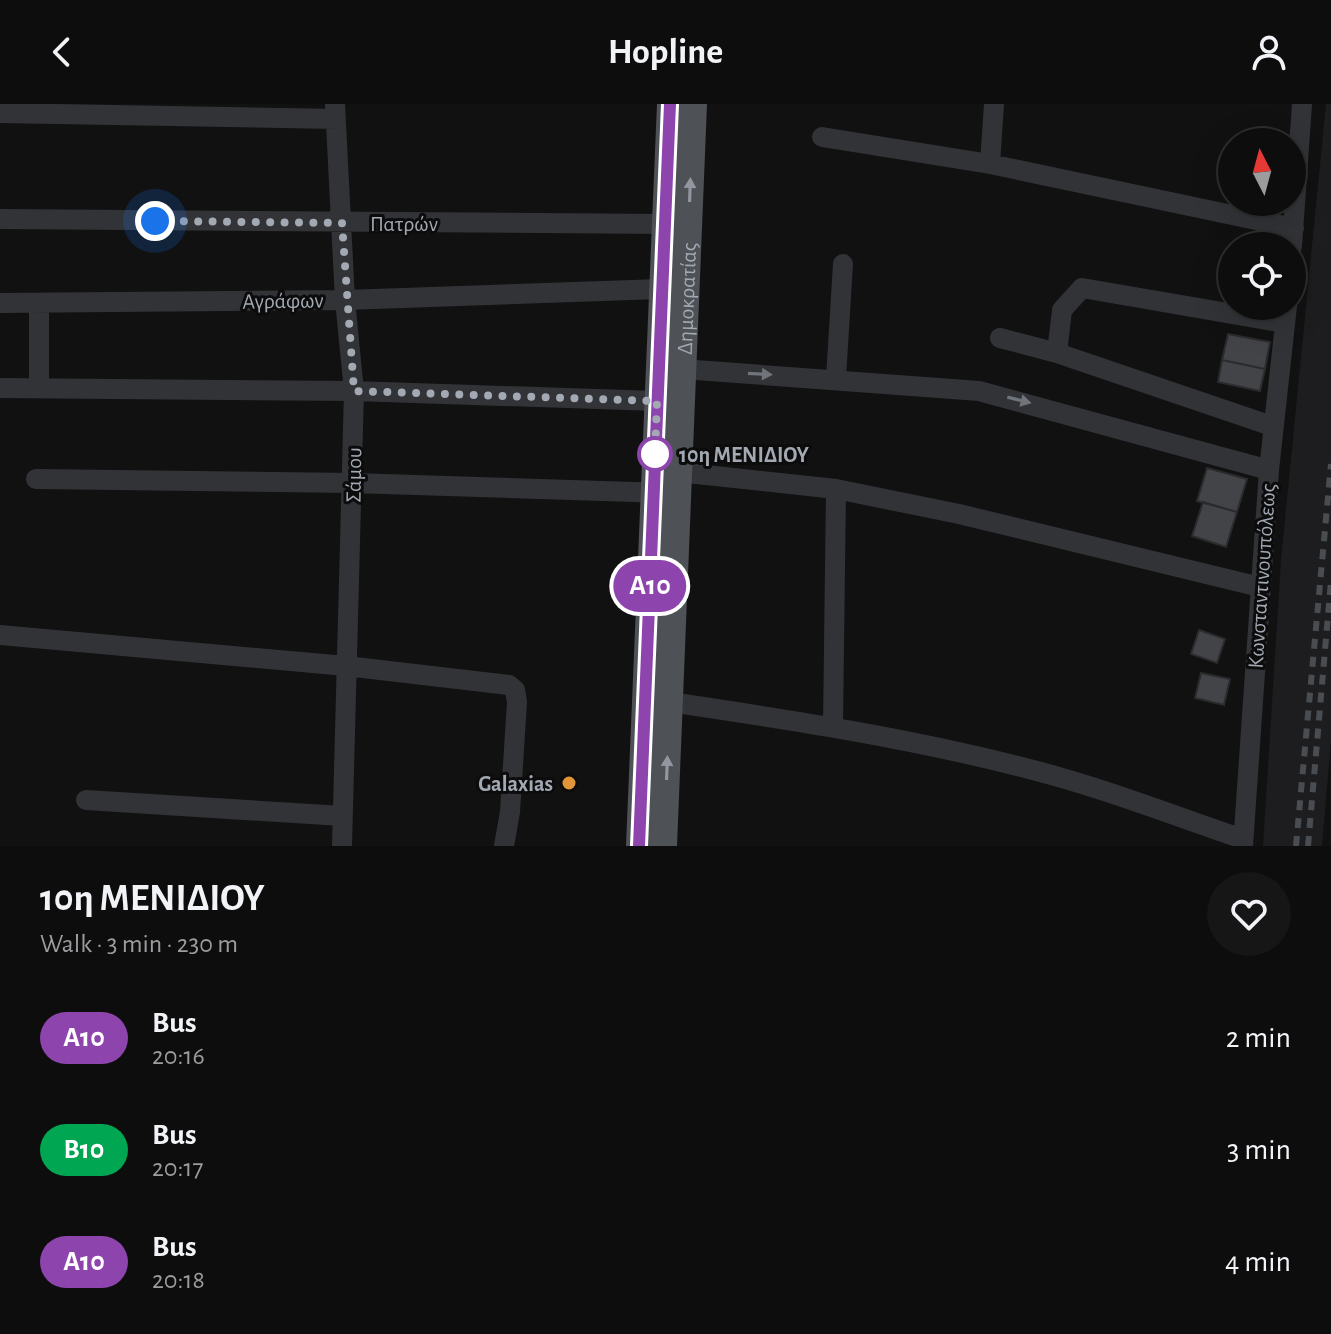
<!DOCTYPE html>
<meta charset="utf-8">
<style>
body{margin:0;font-family:"Alegreya Sans",sans-serif;background:#161617;color:#f1f3f6;height:100vh;display:flex;flex-direction:column;font-size:30px;white-space:nowrap}
*{box-sizing:border-box;margin:0}
p{font-size:26px;color:#9a9c9e}
.icon{flex:none;width:44px;height:44px;fill:none;stroke:currentColor;stroke-width:2;stroke-linecap:round;stroke-linejoin:round}
.map{position:relative;height:742px;overflow:hidden}
.sheet{display:flex;flex-direction:column;background:#0d0d0e;flex:1}
.sheet>*{flex:none}
.badge{padding:0 16px;border-radius:26px;font-size:28px;line-height:52px}
.needle{width:52px;rotate:354deg}
.buttons{position:absolute;left:1218px;top:24px;display:grid;gap:16px}
.buttons a{display:grid;place-items:center;width:88px;height:88px;border-radius:50%;background:#0d0d0e;box-shadow:0 8px 32px #0002,0 0 0 2px #2d2d2e;font-size:40px}
.you{position:absolute;width:40px;height:40px;margin:-20px;border:6px solid #fff;border-radius:50%;background:#1a73e8;box-shadow:0 0 0 12px #1a73e833}
.map>.badge{position:absolute;translate:-50% -50%;box-shadow:0 0 0 4px #fff}
.round{display:grid;place-items:center;flex:none;width:84px;height:84px;border-radius:42px;background:#161617}
.headline{display:flex;align-items:center;justify-content:space-between;height:136px;padding:0 40px}
h1{font-size:38px;font-weight:700;line-height:60px}
ul{padding:0;list-style:none}
li{display:flex;align-items:center;gap:24px;height:112px;padding:0 40px}
li div{flex:1}
li b{display:block;font-size:30px}
li em{font-style:normal}
li .badge{min-width:88px;font-weight:700;text-align:center}
header{display:flex;justify-content:space-between;align-items:center;height:104px;padding:0 40px;background:#0d0d0e;font-size:36px;font-weight:700}
.map>svg:first-child{display:block}
</style>
<header><svg class="icon" aria-label="back" viewBox="0 0 24 24"><path d="M15 5l-7 7 7 7"/></svg>Hopline<svg class="icon" aria-label="person" viewBox="0 0 24 24"><circle cx="12" cy="8" r="4"/><path d="M4 21q1-7 8-7t8 7"/></svg></header>
<div class="map">
<svg width="1331" height="742" viewBox="0 0 1331 742">
<rect width="100%" height="100%" fill="#111112"/>
<path fill="#1d1d1f" d="M1326,0H1331V637L1322,742H1263L1281,456Z"/>
<path fill="#424448" stroke="#2b2b2e" stroke-width="2" d="M1228,230L1270,238L1265,265L1222,256Z
M1222,256L1265,265L1260,287L1218,278Z
M1207,364L1247,375L1237,408L1197,397Z
M1203,398L1237,408L1226,443L1192,432Z
M1199,526L1225,535L1217,559L1191,550Z
M1201,569L1230,575L1224,601L1195,594Z"/>
<g fill="none" stroke-linecap="round" stroke-linejoin="round">
<path stroke="#383a3e" stroke-width="4" stroke-dasharray="4 6" stroke-linecap="butt" d="M1219,183L1232,185"/>
<path stroke="#323337" stroke-width="20" d="M335,0L345,196L354,287L342,742
M0,9L336,15
M822,33L990,60L1294,124
M990,60L994,0
M0,115L664,120
M1292,142L1302,0
M0,199L345,196L661,185
M1000,234L1057,249L1272,322
M1057,249L1062,206L1082,184L1285,219
M682,265L979,287L1269,366
M836,274L843,160
M0,284L354,287L657,297
M39,284V199
M678,368L836,385L959,410L1260,483
M36,375L353,379L665,389
M0,531L346,562L509,581L515,586L517,598L510,708L504,742
M670,598C791,616 910,634 1029,665C1101,683 1172,711 1243,735
M833,622L836,385
M86,696L342,712
M1243,742L1269,366L1287,202"/>
<g stroke="#4e5155" stroke-width="26">
<path d="M639,742L670,0"/>
<path id="s1" d="M664,742L694,0"/>
</g>
<path stroke="#494c50" stroke-width="6" stroke-dasharray="10 8" stroke-linecap="butt" d="M1296,742L1331,360
M1308,742L1331,477"/>
</g>
<defs><path id="oneway-solid" d="M-6-.8H1V-3.2L6.5 0L1 3.2V.8H-6Z" transform="scale(2)"/></defs>
<g fill="#92979f">
<use href="#oneway-solid" transform="translate(690 86) rotate(-88)"/>
<use href="#oneway-solid" transform="translate(667 664) rotate(-88)"/>
</g>
<g fill="#70747b">
<use href="#oneway-solid" transform="translate(760 270) rotate(3)"/>
<use href="#oneway-solid" transform="translate(1019 296) rotate(14)"/>
</g>
<g fill="none" stroke-linecap="round" stroke-linejoin="round">
<g stroke="#fff" stroke-width="18">
<path id="line" d="M639,742L670,0"/>
</g>
<use href="#line" stroke="#8e44ad" stroke-width="12"/>
<path stroke="#a3a9b2" stroke-width="8" stroke-dasharray="0 14.4" d="M155,117L342,119L354,287L657,297L655,350"/>
</g>
<circle fill="#fff" stroke="#8e44ad" stroke-width="4" cx="655" cy="350" r="16"/>
<circle fill="#e29538" stroke="#0c0c0d" stroke-width="3" cx="569" cy="679" r="8"/>
<g text-anchor="middle" stroke-width="6" stroke-linejoin="round" paint-order="stroke">
<g font-size="22" fill="#a3a9b2" stroke="#0c0c0d">
<text x="404" y="127">Πατρών</text>
<text dy="8" stroke="none"><textPath href="#s1" startOffset="548">Δημοκρατίας</textPath></text>
<text transform="translate(283 196) rotate(-1)" y="8">Αγράφων</text>
<text transform="translate(353 371) rotate(-89)" y="8">Σάμου</text>
<text transform="translate(1261 472) rotate(-86)" y="8">Κωνσταντινουπόλεως</text>
</g>
<g font-size="22" font-weight="bold" fill="#a3a9b2" stroke="#0c0c0d" text-anchor="start">
<text x="679" y="358">10η ΜΕΝΙΔΙΟΥ</text>
</g>
<g font-size="22" font-weight="bold" fill="#a3a9b2" stroke="#0c0c0d" text-anchor="end">
<text x="553" y="687">Galaxias</text>
</g>
</g>
</svg>
<div class="buttons">
<a><svg class="needle" viewBox="-14 -14 28 28"><path d="M0-13l5 13h-10z" fill="#e53935"/><path d="M0 13l5-13h-10z" fill="#9a9c9e"/></svg></a>
<a><svg class="icon" aria-label="locate" viewBox="0 0 24 24"><circle cx="12" cy="12" r="6"/><path d="M12 2v4M12 18v4M2 12h4M18 12h4"/></svg></a>
</div>
<div class="you" style="left:155px;top:117px"></div>
<b class="badge" style="left:650px;top:482px;background:#8e44ad;color:#fff">Α10</b>
</div>
<section class="sheet">
<div class="headline"><div><h1>10η ΜΕΝΙΔΙΟΥ</h1><p>Walk · 3 min · 230 m</p></div><a class="round"><svg class="icon" aria-label="heart" viewBox="0 0 24 24"><path d="M12 20l-8-8c-3-5 5-10 8-4 3-6 11-1 8 4z"/></svg></a></div>
<ul>
<li><span class="badge" style="background:#8e44ad;color:#fff">Α10</span><div><b>Bus</b><p>20:16</p></div><em>2 min</em></li>
<li><span class="badge" style="background:#00a651;color:#fff">Β10</span><div><b>Bus</b><p>20:17</p></div><em>3 min</em></li>
<li><span class="badge" style="background:#8e44ad;color:#fff">Α10</span><div><b>Bus</b><p>20:18</p></div><em>4 min</em></li>
</ul>
</section>
